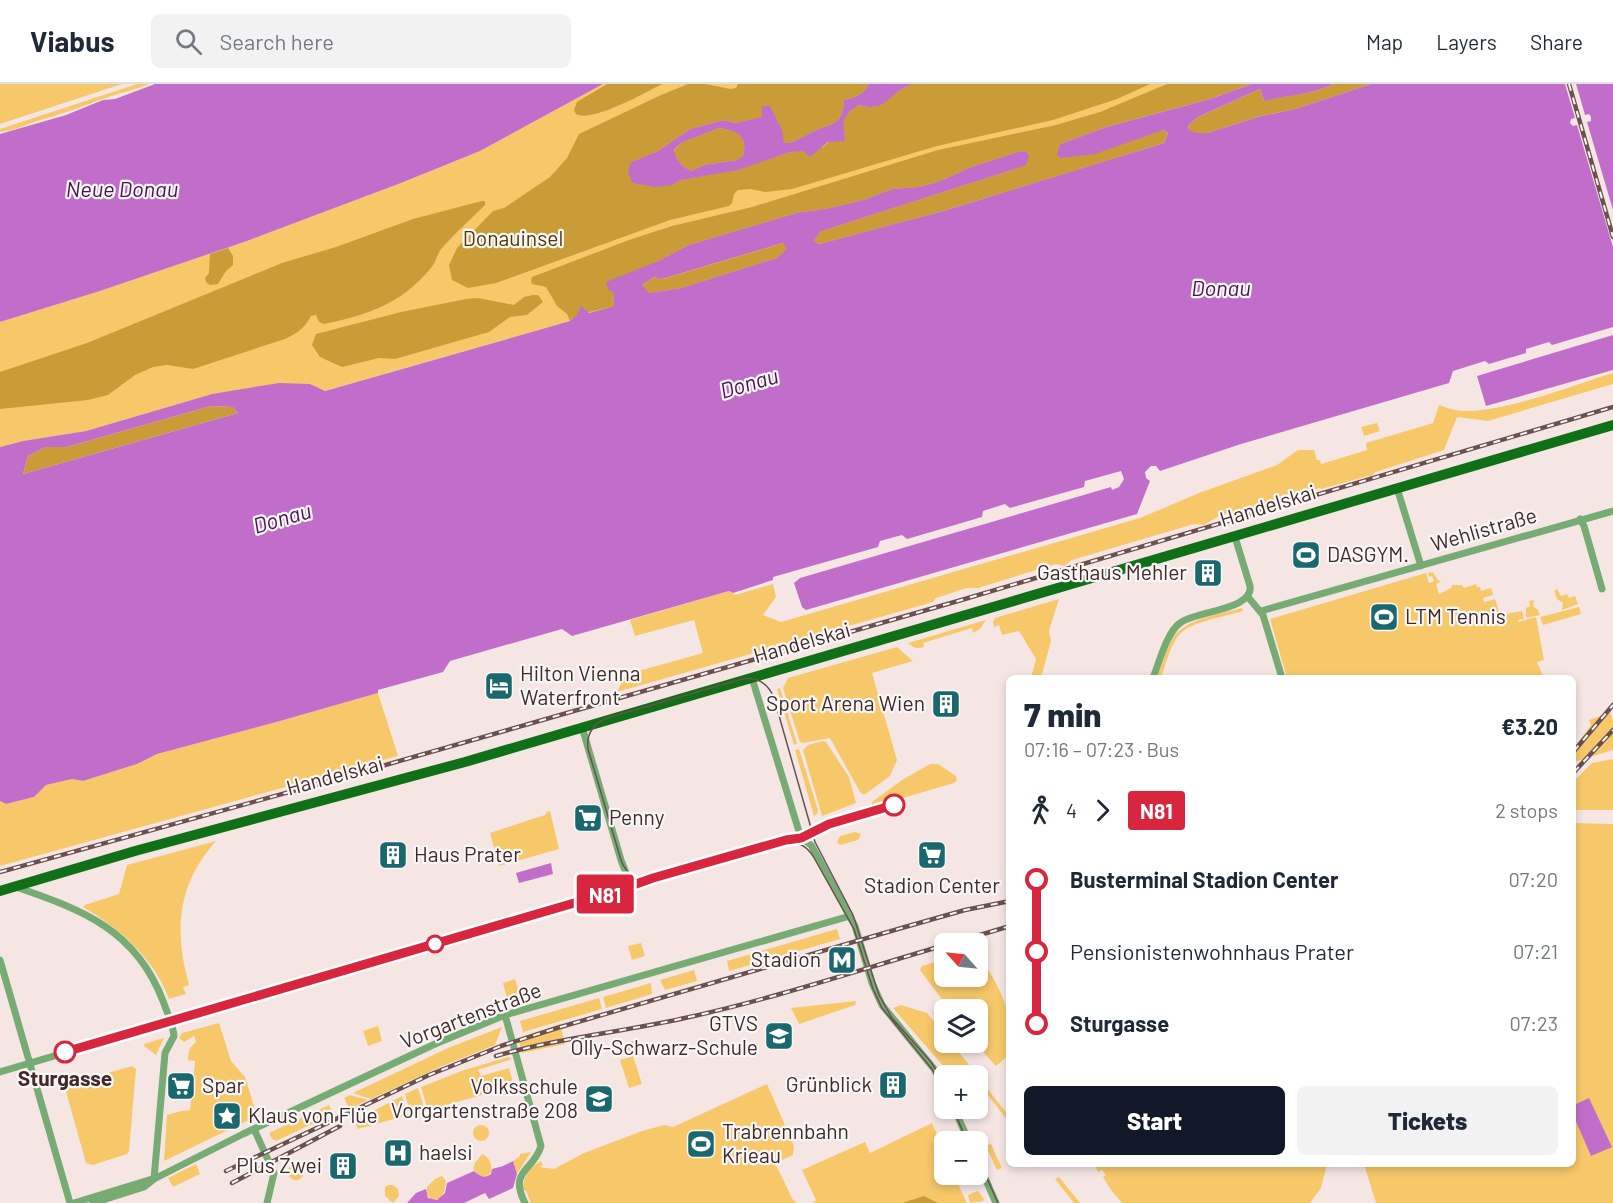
<!DOCTYPE html>
<meta charset="utf-8">
<style>
body{margin:0;font-family:Barlow,sans-serif;background:#f2f2f3;color:#1f2937;height:100vh;display:flex;flex-direction:column;font-size:22px;white-space:nowrap}
*{box-sizing:border-box;margin:0}
p{font-size:20px;color:#747a83}
.icon{flex:none;width:33px;height:33px;fill:none;stroke:currentColor;stroke-width:2;stroke-linecap:round;stroke-linejoin:round}
.map{position:relative;flex:1;overflow:hidden}
.details{position:absolute;left:1006px;top:591px;width:570px;height:492px;display:flex;flex-direction:column;background:#fff;border-radius:9px;box-shadow:0 3px 9px #0003}
.details>*{flex:none}
.badge{padding:0 12px;border-radius:4px;font-size:21px;line-height:39px}
.needle{width:39px;rotate:297deg}
.tools{position:absolute;left:934px;top:849px;display:grid;gap:12px}
.tools a{display:grid;place-items:center;width:54px;height:54px;border-radius:9px;background:#fff;box-shadow:0 3px 9px #0003;font-size:30px}
.map>.badge{position:absolute;translate:-50% -50%;box-shadow:0 0 0 3px #fff}
.legs{display:flex;align-items:center;gap:9px;height:66px;padding:0 18px;font-size:20px}
.legs p{margin-inline-start:auto}
.summary{display:flex;align-items:center;justify-content:space-between;height:102px;padding:0 18px}
h1{font-size:33px;font-weight:800;line-height:45px}
.primary-button{display:flex;gap:12px;margin-top:auto;padding:12px 18px}
.primary-button a{flex:1;height:69px;border-radius:9px;background:#111827;color:#fff;font-size:24px;font-weight:800;line-height:69px;text-align:center}
.primary-button a+a{background:#f2f2f3;color:#1f2937}
ul{padding:0 18px;list-style:none}
li{display:flex;align-items:center;gap:21px;height:72px;font-size:22px}
li i{display:grid;place-items:center;width:9px;height:100%;margin:0 8px;background:currentColor}
li i::after{content:'';width:15px;height:15px;margin:-8px;border:4px solid;border-radius:50%;background:#fff}
li p{margin-inline-start:auto}
li:first-child i{background:linear-gradient(#0000 50%,currentColor 0)}
li:last-child i{background:linear-gradient(currentColor 50%,#0000 0)}
header{display:flex;align-items:center;gap:36px;box-sizing:border-box;height:84px;padding:0 30px;background:#fff;border-bottom:2px solid #e0e1e3}
header strong{font-size:28px}
nav{display:flex;gap:33px;margin-inline-start:auto;font-size:21px}
.search{width:420px;height:54px;background:#f2f2f3;display:flex;align-items:center;gap:15px;box-sizing:border-box;padding:0 21px;border-radius:9px;color:#747a83;font-size:22px}
.map>svg:first-child{display:block}
</style>
<header>
<strong>Viabus</strong>
<div class="search"><svg class="icon" aria-label="search" viewBox="0 0 24 24"><circle cx="10" cy="10" r="6"/><path d="M15 15l6 6"/></svg>Search here</div>
<nav><a>Map</a><a>Layers</a><a>Share</a></nav>
</header>
<div class="map">
<svg width="1613" height="1119" viewBox="0 0 1613 1119">
<rect width="100%" height="100%" fill="#f5e6e4"/>
<path fill="#f7c86a" d="M0,0H122L0,40Z
M137,0H150C135,6 119,9 103,15C83,22 65,29 44,35C29,39 15,47 0,48V45Z
M603,0H1251L1106,43L1060,60L1137,69L570,237L324,307L310,300L212,310L86,347L23,357L0,363V238L100,207L247,157L401,99L480,67Z
M1613,289V300L1488,337L1457,333L1444,366L1376,388L1371,392H1368L1321,405L1320,404L1219,432L1204,441L1194,440L1072,476L1064,482L1056,480L978,504H967L936,514L933,518L617,608C622,599 624,589 634,585L635,588L703,569L694,536L635,552L630,536L729,507L735,511L773,500L776,513L763,531L781,538L1140,434L1199,409L1277,381L1298,366H1314L1317,376H1320L1321,380L1367,366L1366,359L1433,339L1439,321C1447,324 1457,327 1466,327C1509,327 1570,302 1613,289Z
M1377,339L1380,347L1364,352L1361,343Z
M1433,488L1437,495L1441,498L1436,500L1439,510L1451,504L1452,501H1462L1464,504L1476,500L1477,503H1480L1481,507L1491,504L1493,511L1483,514L1484,518L1495,515L1500,531L1522,527L1524,535L1518,536V538L1536,533L1544,576L1537,578L1543,592L1560,594H1287L1270,535L1426,489L1429,499L1434,497L1432,492L1429,493L1428,489Z
M1557,505L1561,512L1567,510L1569,514L1575,512L1578,520L1562,526L1563,519L1557,515L1554,507Z
M1059,515L1049,547L1051,557L1041,594H1031L1036,575L1019,547L1002,551L999,541L994,543L993,538L995,534Z
M1534,516L1533,522L1538,526L1540,531L1526,534V524L1530,522L1529,517Z
M1579,523L1581,530L1543,541L1540,533Z
M1242,524L1243,527C1227,532 1190,538 1180,550C1170,561 1166,580 1161,594H1157C1162,581 1166,566 1173,554C1184,535 1222,530 1242,524Z
M986,536L980,545L973,549L972,544L923,559L924,563C917,565 913,564 908,559Z
M897,563L913,577L872,589L897,676L890,692L864,711L860,708L830,654L803,659L800,658L783,604L788,594Z
M780,604L797,660L794,661L777,605Z
M378,609L398,672L0,782V717L6,720L34,713L46,701L72,695L83,697L137,680L157,670L273,639Z
M1610,628L1613,637V666L1574,678V664L1591,641L1589,636Z
M823,657L826,658L849,693L856,719L822,732L803,666L808,661Z
M799,665L818,726L817,730L814,732L795,666Z
M1613,675V726H1574V697L1592,679Z
M930,680H938L956,692L957,696L954,699L872,723V718L902,696Z
M550,727L559,765L499,782L490,749L545,731L547,728Z
M1574,739L1613,740V1119H1376L1364,1080H1574Z
M855,748L861,750L858,756L840,761L837,758L840,752Z
M216,757C177,801 174,846 189,901L183,903L186,910L169,915C154,874 120,845 83,823L85,821L119,810L127,781Z
M837,845L840,855L729,887L727,877Z
M641,859L645,872L632,876L628,862Z
M945,875V892H978V876C992,885 1005,916 1009,933C1012,944 1010,959 1009,971L996,982L975,959L978,958V926L949,925L920,886L922,882Z
M694,886L697,897L665,906L660,896Z
M515,895L520,910L507,914L503,899Z
M651,899L652,910L606,924L603,913Z
M599,914L602,925L523,948L520,937Z
M856,917L855,921L799,940L791,924Z
M901,921L927,929L945,951V958L951,959L975,988L970,991H951L893,924Z
M219,939L231,977L245,993L257,1032L164,1077L167,1031L181,1027L190,1026L195,977L188,976C188,967 190,963 196,958L194,952L184,958L179,954L182,949Z
M560,940L565,960L522,969L518,954Z
M378,942L382,957L368,962L363,947Z
M502,943L495,961L440,983L371,1015L353,1009L448,964Z
M164,954L156,971L144,962V960Z
M633,957L636,966L618,972L615,963Z
M633,972L642,1000L629,1004L620,976Z
M508,973L512,975L478,986L481,992L509,984L514,1002L488,1009L485,1005L483,1006L482,1011L428,1026L421,1003L464,986Z
M132,982L136,985L129,1067L127,1070L93,1081L86,1079L65,1004L67,1001Z
M767,1000L794,1062L793,1071L775,1079L793,1116L797,1119H531L526,1107L523,1106C523,1092 529,1084 541,1077L543,1081L540,1083L554,1085L584,1069L642,1047L664,1041L673,1043Z
M986,1003L1009,1032V1038L983,1005Z
M418,1004L425,1027L411,1030L405,1010Z
M350,1011L368,1016L349,1025L344,1014Z
M402,1012L408,1031L358,1045L354,1037Z
M329,1021L333,1030L276,1057L272,1055L269,1049Z
M932,1039L945,1069V1090L954,1091L967,1119H813L816,1116L802,1086L865,1058L870,1069Z
M473 1049a8 8 0 1 1 16 0a8 8 0 1 1-16 0Z
M991,1060L1002,1084L997,1086L986,1062Z
M531,1068L517,1090L513,1077L520,1072V1070Z
M482,1070C489,1073 493,1080 491,1088L487,1092H480L473,1085L475,1079Z
M196,1080L200,1090L173,1103L168,1094Z
M1094,1080H1327L1321,1104L1310,1119H1122L1111,1106L1103,1093L1106,1091L1102,1086L1098,1088Z
M288 1088a8 8 0 1 1 16 0a8 8 0 1 1-16 0Z
M442,1092L446,1097L444,1108L439,1115L431,1116L427,1110V1103L435,1095Z
M1059,1093L1080,1119H1074L1055,1095Z
M388,1101H393L398,1105L399,1112L393,1119L385,1112V1103Z
M978,1107L984,1115L983,1117L970,1119L968,1111Z"/>
<path fill="#ca9c37" d="M607,0H662C645,9 591,39 576,30L574,26L577,18Z
M688,0H706L730,5L736,4L738,0H869C864,10 855,14 844,16C843,43 829,39 810,49C800,53 794,60 784,59L763,33L735,39L724,36L690,45L658,67L631,78L632,99L671,101L681,96L738,85L790,68L823,63L829,58L845,54L842,38L849,28L859,21C886,30 889,6 913,0H1150L1117,15L1053,36L937,62L792,105L765,108L750,105L738,106L734,110L732,119L729,122L670,136L496,199L468,204L452,196L449,181L457,164L493,127L504,124L550,93L567,74L579,50L661,11Z
M1167,0H1251L1210,15L1106,43L1060,60L1163,46L1168,49L1164,59L943,127L823,159L818,160L814,157L820,148L825,146L1018,84L1026,68L1021,67L971,83L938,98L918,103L892,105L863,116L830,124L796,129L689,161L656,178L613,208L614,222L577,231L570,237L567,230L557,222L546,203L532,200L531,197L532,193L629,156L672,142L752,123L938,66L1056,41L1100,28Z
M1334,0H1371L1295,25L1261,32L1207,49L1195,50L1189,46L1188,42L1198,33L1260,5L1264,17C1287,10 1312,11 1334,0Z
M719,44C738,47 748,51 743,72L737,76L704,81L691,87C682,82 676,77 674,67L681,59Z
M482,117H485V121C471,135 455,149 442,164C437,170 436,178 431,184C401,220 368,231 324,240L319,238L316,231L311,232C305,244 296,250 285,255L193,285L167,281L153,283L135,291L108,311L88,316L0,325V288L87,259L282,179L336,163L413,135Z
M784,159L788,166L777,174L681,204L649,209L641,202L654,193L663,195Z
M228,164L233,172V181L226,187L218,200L210,201L206,198L205,194L209,189L210,170Z
M533,211H538L543,218L527,231L510,233L489,248L395,275L379,274L342,283L320,273L312,261L316,250L401,228L466,215L478,214L514,221L524,213Z
M211,322L232,323L238,329L23,390L28,372L46,363H67Z
M924,1112L938,1119H902Z"/>
<path fill="#c16eca" fill-rule="evenodd" d="M155,0H603L480,67L401,99L247,157L100,207L0,238V50L66,31L103,16L115,15Z
M869,0H913C888,7 888,30 859,21L849,28L843,38L845,54L844,57L828,58L810,73L803,67L790,68L738,86L681,96L672,101L655,103L632,99L628,87L631,78L658,67L690,45L724,36L735,39L762,33V22H770L782,46L784,59C794,60 800,53 810,49C829,39 843,43 844,16C855,14 864,10 869,0ZM719,44C738,47 748,52 743,72L737,76L704,81L691,87C682,82 676,77 674,66L681,59Z
M1251,0H1334C1312,11 1287,11 1264,17L1260,5L1198,33L1188,42L1189,46L1195,49H1207L1261,32L1295,25L1371,0H1613V243L1552,261L1549,258L1526,265V269L1489,280L1485,277L1453,287L1449,299L1241,360L1160,387L1156,382H1151L1145,388L1146,394L1150,397L1137,430L806,526L802,523L794,499L800,494L1111,403L1112,406L1119,403L1124,395L1121,387L1085,397L1084,403L1010,424L1005,420L983,427L982,433L907,455L902,451L880,457L878,463L773,493V496L733,509L729,507L572,552L562,545L450,577L443,588L378,606V609L273,639L157,670L137,680L83,697L72,695L46,701L34,713L6,720L0,717V363L23,357L86,347L212,310L279,299L310,300L325,307L570,237L577,231L581,222L589,229L614,222L613,208L608,205L606,198L656,178L689,161L796,129L830,124L863,116L892,105L918,103L938,98L971,83L1021,67L1026,68L1029,72L1026,81L1018,84L825,146L820,148L814,157L818,160L823,159L943,127L1164,59L1168,49L1163,46L1095,70L1061,74L1057,71L1060,60L1106,43L1210,15ZM783,159L787,165L777,174L681,204L649,209L642,201L654,193L662,195ZM211,322L232,323L238,329L23,390L28,372L46,363H67Z
M1613,251V286L1486,322L1477,292Z
M551,779L553,790L519,799L516,789Z
M1589,1014L1612,1063L1591,1072L1574,1033V1021Z
M513,1077L517,1090L513,1104L489,1115L485,1109L464,1119H407L416,1109L426,1105L428,1114L437,1116L445,1109L447,1099L474,1087C480,1092 484,1095 491,1090L492,1085L503,1082Z"/>
<path fill="#f5e6e4" d="M1565,0H1576L1585,31L1589,30L1591,33V37L1587,38L1613,126V163L1577,41L1573,42L1570,39L1571,35L1575,34Z"/>
<g fill="none" stroke-linecap="round" stroke-linejoin="round">
<path stroke="#76ac74" stroke-width="7" d="M1397,404L1421,482
M1580,435L1584,442L1602,505
M1248,513L1263,531L1282,594
M1261,527L1613,427
M752,594L801,754
M1153,594C1159,579 1167,548 1180,539C1195,527 1254,526 1250,502L1235,453
M582,643L621,776L631,802
M801,754L811,761L855,842L872,899L882,921L934,985L945,1004
M16,803C83,826 136,846 163,917C167,928 173,941 174,952L165,969L154,1095
M0,876L70,1119
M505,931L541,1062C534,1087 508,1086 525,1119
M0,988L622,805L653,794L786,756L801,754
M954,1024L969,1058
M254,1045L274,1089L267,1119
M978,1078L996,1119
M74,1119L152,1095
M93,1119L144,1103L154,1095L243,1050L373,989L435,960L505,931L850,832"/>
<path stroke="#107017" stroke-width="10" d="M0,807L135,767L465,678L1613,341"/>
<path stroke="#6a504f" stroke-width="1.5" d="M945,1000L931,978L892,934L879,911L853,831L815,758L774,614C768,599 757,593 742,595L607,634C593,640 586,650 588,665L621,776C626,790 635,796 650,796L781,759C795,756 805,760 813,772L854,845L873,905L882,924L932,985L945,1008
M953,1024L967,1058
M978,1074L998,1119"/>
<g stroke="#6a504f" stroke-width="4.5">
<path id="rail" d="M1569,0L1613,153
M1574,667L1613,621
M1574,688L1613,646
M0,788L340,694L958,517L1613,323
M950,860L1010,842
M496,972C558,954 622,948 685,934C773,915 859,886 945,861
M226,1087L429,991L501,962L557,944L905,843L965,826L1010,817
M232,1099L340,1042"/>
</g>
<use href="#rail" stroke="#f7f7f7" stroke-width="2" stroke-dasharray="7" stroke-linecap="butt"/>
</g>
<g fill="none" stroke-linecap="round" stroke-linejoin="round">
<g stroke="#fff" stroke-width="14">
<path id="line-1" d="M65,968L622,805L653,794L786,756L801,754L829,740L894,721"/>
</g>
<use href="#line-1" stroke="#d7263d" stroke-width="9"/>
</g>
<defs>
<g id="stadium-square" transform="scale(1.5)"><rect x="-9" y="-9" width="18" height="18" rx="4" fill="#1a676e" stroke="#f7f7f7"/><path d="M0-5a6.5 5 0 1 0 0 10a6.5 5 0 1 0 0-10ZM-3.5-1.8h7v3.6h-7Z" fill="#fff"/></g>
<g id="building-square" transform="scale(1.5)"><rect x="-9" y="-9" width="18" height="18" rx="4" fill="#1a676e" stroke="#f7f7f7"/><path d="M-4-6H4V6H1V3H-1V6H-4ZM-2.5-4.3h1.7v1.8h-1.7ZM.8-4.3h1.7v1.8H.8ZM-2.5-1h1.7V.8h-1.7ZM.8-1h1.7V.8H.8Z" fill="#fff"/></g>
<g id="hotel-square" transform="scale(1.5)"><rect x="-9" y="-9" width="18" height="18" rx="4" fill="#1a676e" stroke="#f7f7f7"/><path d="M-6-4.5h1.5V1H6V5H4.5V3h-9V5H-6ZM-4 0a1.8 1.8 0 1 1 3.6 0ZM.5 0V-2.5h3Q6-2.5 6 0Z" fill="#fff"/></g>
<g id="supermarket-square" transform="scale(1.5)"><rect x="-9" y="-9" width="18" height="18" rx="4" fill="#1a676e" stroke="#f7f7f7"/><path d="M-6-5.5h2.5l.6 2H6L4.5 2H-2.5L-4.4-4H-6ZM-1.5 3.2a1.3 1.3 0 1 0 .1 0ZM3 3.2a1.3 1.3 0 1 0 .1 0Z" fill="#fff"/></g>
<g id="metro-square" transform="scale(1.5)"><rect x="-9" y="-9" width="18" height="18" rx="4" fill="#1a676e" stroke="#f7f7f7"/><path d="M-5.5 5V-5H-3L0 0L3-5H5.5V5H3V-.5L0 4L-3-.5V5Z" fill="#fff"/></g>
<g id="school-square" transform="scale(1.5)"><rect x="-9" y="-9" width="18" height="18" rx="4" fill="#1a676e" stroke="#f7f7f7"/><path d="M0-5L7-2L0 1L-7-2ZM-4 1L0 2.5L4 1V4Q0 6-4 4Z" fill="#fff"/></g>
<g id="sight-square" transform="scale(1.5)"><rect x="-9" y="-9" width="18" height="18" rx="4" fill="#1a676e" stroke="#f7f7f7"/><path d="M0-6L1.8-2.2L6-1.7L2.9 1.2L3.7 5.4L0 3.3L-3.7 5.4L-2.9 1.2L-6-1.7L-1.8-2.2Z" fill="#fff"/></g>
<g id="hospital-square" transform="scale(1.5)"><rect x="-9" y="-9" width="18" height="18" rx="4" fill="#1a676e" stroke="#f7f7f7"/><path d="M-5-5h3v3.5h4V-5h3V5h-3V1.5h-4V5h-3Z" fill="#fff"/></g>
</defs>
<g fill-rule="evenodd">
<use href="#stadium-square" x="1306" y="471"/>
<use href="#building-square" x="1208" y="489"/>
<use href="#stadium-square" x="1384" y="533"/>
<use href="#hotel-square" x="499" y="602"/>
<use href="#building-square" x="946" y="620"/>
<use href="#supermarket-square" x="588" y="734"/>
<use href="#building-square" x="393" y="771"/>
<use href="#supermarket-square" x="932" y="771"/>
<use href="#metro-square" x="842" y="876"/>
<use href="#school-square" x="779" y="952"/>
<use href="#building-square" x="893" y="1001"/>
<use href="#supermarket-square" x="181" y="1002"/>
<use href="#school-square" x="599" y="1015"/>
<use href="#sight-square" x="227" y="1032"/>
<use href="#stadium-square" x="701" y="1060"/>
<use href="#hospital-square" x="398" y="1069"/>
<use href="#building-square" x="343" y="1082"/>
</g>
<g fill="#fff" stroke="#d7263d" stroke-width="3">
<circle cx="894" cy="721" r="10"/>
<circle cx="435" cy="860" r="8"/>
<circle cx="65" cy="968" r="10"/>
</g>
<g text-anchor="middle" stroke-width="4.5" stroke-linejoin="round" paint-order="stroke">
<g font-size="21" fill="#503900" stroke="#f7f7f7">
<text x="513" y="162">Donauinsel</text>
</g>
<g font-size="21" fill="#442827" stroke="#f7f7f7">
<text transform="translate(1268 422) rotate(-17)" y="7">Handelskai</text>
<text transform="translate(1484 446) rotate(-16)" y="7">Wehlistraße</text>
<text transform="translate(802 559) rotate(-16)" y="7">Handelskai</text>
<text transform="translate(335 692) rotate(-15)" y="7">Handelskai</text>
<text transform="translate(471 932) rotate(-21)" y="7">Vorgartenstraße</text>
</g>
<g font-size="21" fill="#442827" stroke="#f7f7f7" text-anchor="start">
<text x="1327" y="478">DASGYM.</text>
<text x="1187" y="496" text-anchor="end">Gasthaus Mehler</text>
<text x="1405" y="540">LTM Tennis</text>
<text x="520" y="597">Hilton Vienna<tspan x="520" dy="24">Waterfront</tspan></text>
<text x="925" y="627" text-anchor="end">Sport Arena Wien</text>
<text x="609" y="741">Penny</text>
<text x="414" y="778">Haus Prater</text>
<text x="932" y="809" text-anchor="middle">Stadion Center</text>
<text x="821" y="883" text-anchor="end">Stadion</text>
<text x="758" y="947" text-anchor="end">GTVS<tspan x="758" dy="24">Olly-Schwarz-Schule</tspan></text>
<text x="872" y="1008" text-anchor="end">Grünblick</text>
<text x="202" y="1009">Spar</text>
<text x="578" y="1010" text-anchor="end">Volksschule<tspan x="578" dy="24">Vorgartenstraße 208</tspan></text>
<text x="248" y="1039">Klaus von Flüe</text>
<text x="722" y="1055">Trabrennbahn<tspan x="722" dy="24">Krieau</tspan></text>
<text x="419" y="1076">haelsi</text>
<text x="322" y="1089" text-anchor="end">Plus Zwei</text>
</g>
<g font-size="21" font-weight="bold" fill="#442827" stroke="#f7f7f7">
<text x="65" y="1002">Sturgasse</text>
</g>
<g font-size="22" font-style="italic" fill="#48134e" stroke="#f7f7f7">
<text x="122" y="113">Neue Donau</text>
<text x="1221" y="212">Donau</text>
<text transform="translate(749 299) rotate(-16)" y="8">Donau</text>
<text transform="translate(282 434) rotate(-16)" y="8">Donau</text>
</g>
</g>
</svg>
<div class="tools">
<a><svg class="needle" viewBox="-14 -14 28 28"><path d="M0-13l5 13h-10z" fill="#e53935"/><path d="M0 13l5-13h-10z" fill="#747a83"/></svg></a>
<a><svg class="icon" aria-label="layers" viewBox="0 0 24 24"><path d="M12 4l9 5-9 5-9-5zM3 14l9 5 9-5"/></svg></a>
<a>+</a>
<a>−</a>
</div>
<b class="badge" style="left:605px;top:810px;background:#d7263d;color:#fff">N81</b>
<section class="details">
<div class="summary"><div><h1>7 min</h1><p>07:16 – 07:23 · Bus</p></div><b>€3.20</b></div>
<div class="legs"><svg class="icon" aria-label="walk" viewBox="0 0 24 24"><circle cx="13" cy="4" r="2"/><path d="M13 8l-2 6 4 7M11 14l-3 7M7 12l3-4h3l4 4"/></svg>4<svg class="icon" aria-label="forward" viewBox="0 0 24 24"><path d="M9 5l7 7-7 7"/></svg><b class="badge" style="background:#d7263d;color:#fff">N81</b><p>2 stops</p></div>
<ul>
<li><i style="color:#d7263d"></i><b>Busterminal Stadion Center</b><p>07:20</p></li>
<li><i style="color:#d7263d"></i><span>Pensionistenwohnhaus Prater</span><p>07:21</p></li>
<li><i style="color:#d7263d"></i><b>Sturgasse</b><p>07:23</p></li>
</ul>
<div class="primary-button"><a>Start</a><a>Tickets</a></div>
</section>
</div>
